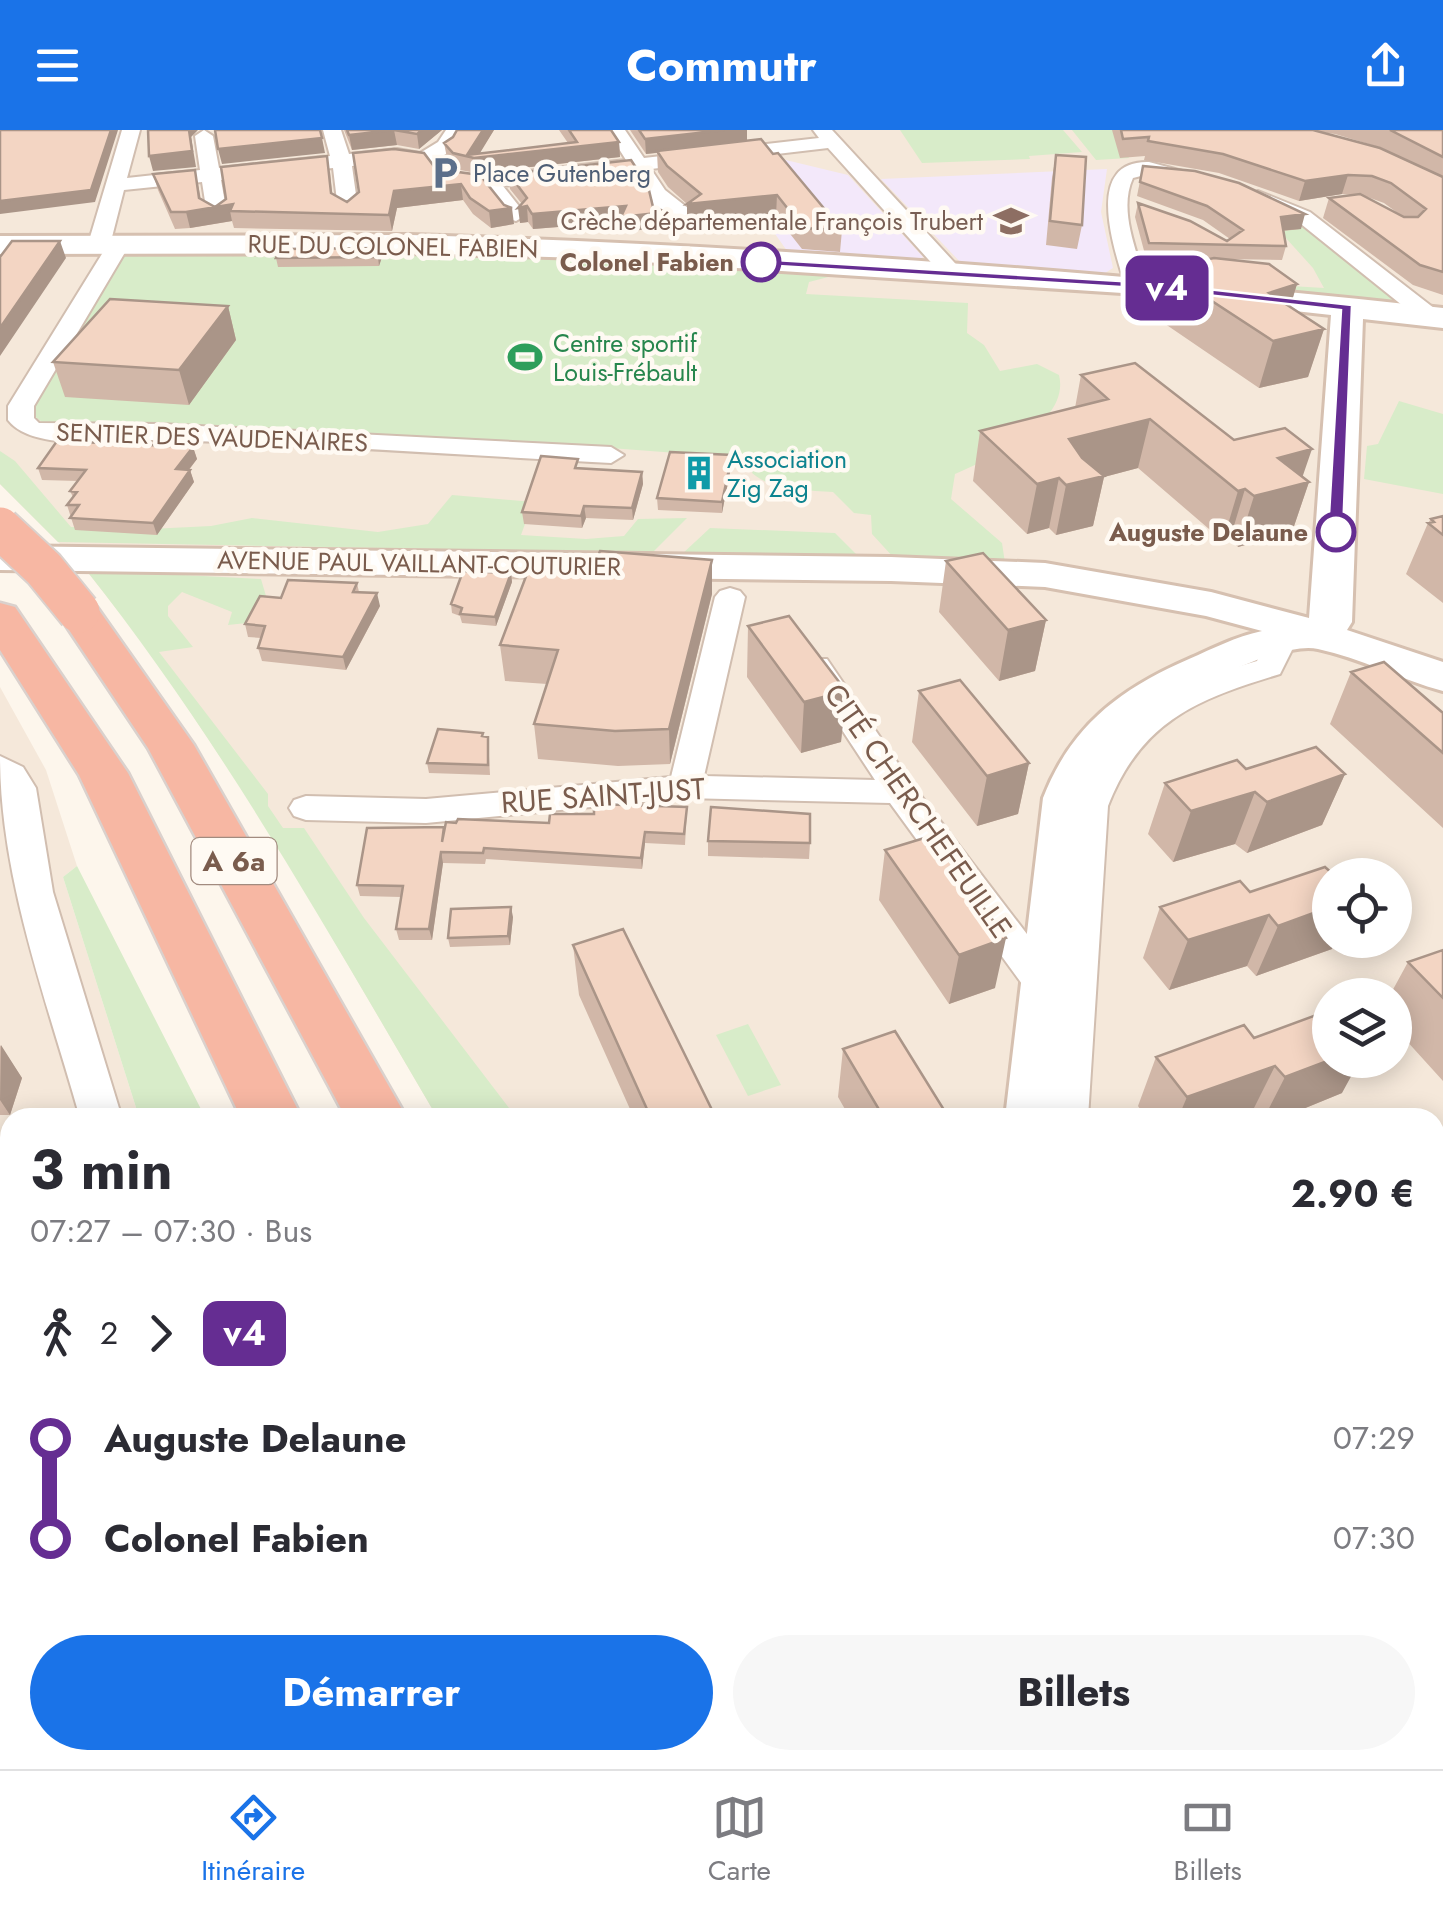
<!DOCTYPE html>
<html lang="fr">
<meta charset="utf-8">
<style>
body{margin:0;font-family:Jost,sans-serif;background:#f7f7f7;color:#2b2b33;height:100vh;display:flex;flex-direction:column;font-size:38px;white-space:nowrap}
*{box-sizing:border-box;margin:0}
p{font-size:32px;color:#7c7c81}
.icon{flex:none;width:55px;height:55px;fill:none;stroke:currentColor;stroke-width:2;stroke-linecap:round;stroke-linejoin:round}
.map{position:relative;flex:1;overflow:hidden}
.details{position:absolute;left:0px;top:978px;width:1445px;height:662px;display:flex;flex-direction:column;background:#fff;border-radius:30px 30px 0 0;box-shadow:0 5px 25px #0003}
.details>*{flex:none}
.badge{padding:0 20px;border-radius:15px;font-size:35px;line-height:65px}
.buttons{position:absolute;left:1312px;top:728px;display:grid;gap:20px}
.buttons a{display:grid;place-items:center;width:100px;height:100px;border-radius:50%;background:#fff;box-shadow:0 5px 25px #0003;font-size:50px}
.map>.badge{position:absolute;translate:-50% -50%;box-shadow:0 0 0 5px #fff}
.legs{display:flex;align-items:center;gap:15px;height:110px;padding:0 30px;font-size:32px}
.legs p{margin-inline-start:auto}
.headline{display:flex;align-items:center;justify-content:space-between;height:170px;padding:0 30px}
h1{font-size:55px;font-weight:700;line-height:75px}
.cta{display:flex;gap:20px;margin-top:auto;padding:20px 30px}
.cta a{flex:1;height:115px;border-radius:60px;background:#1a73e8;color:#fff;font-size:40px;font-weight:700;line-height:115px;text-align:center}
.cta a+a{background:#f7f7f7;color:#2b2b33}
ul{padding:0 30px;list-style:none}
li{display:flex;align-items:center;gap:35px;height:100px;font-size:38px}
li i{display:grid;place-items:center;width:15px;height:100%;margin:0 12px;background:currentColor}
li i::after{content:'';width:25px;height:25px;margin:-12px;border:8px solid;border-radius:50%;background:#fff}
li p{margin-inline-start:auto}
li:first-child i{background:linear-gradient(#0000 50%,currentColor 0)}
li:last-child i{background:linear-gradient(currentColor 50%,#0000 0)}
header{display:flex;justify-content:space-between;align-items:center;height:130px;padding:0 30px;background:#1a73e8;color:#fff;font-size:45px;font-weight:700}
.menu{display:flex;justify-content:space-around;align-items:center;height:140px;border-top:2px solid #e1e1e2;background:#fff;font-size:28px;color:#7c7c81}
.menu a{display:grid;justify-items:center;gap:5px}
.menu .current{color:#1a73e8}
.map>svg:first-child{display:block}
</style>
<header><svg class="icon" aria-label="menu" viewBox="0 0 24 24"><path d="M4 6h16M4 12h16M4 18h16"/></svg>Commutr<svg class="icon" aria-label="share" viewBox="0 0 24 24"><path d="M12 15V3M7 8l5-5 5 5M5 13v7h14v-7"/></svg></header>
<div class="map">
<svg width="1443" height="1639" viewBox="0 0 1443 1639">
<rect width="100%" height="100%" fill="#fdf6ec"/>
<path fill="#f5e8da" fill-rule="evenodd" d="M0,0H1443V1639H819L814,1630H1435V988L437,987L268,698L148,519L86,440L0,354ZM1330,745H1395V810H1330ZM1330,865H1395V930H1330Z
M0,557L46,640L77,736L63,747L139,987L10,988V1630H365L368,1639H0Z"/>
<path fill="#f3e8fa" d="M765,25L848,45L923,127L913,133L790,125L724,32Z
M1107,39L1101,82L1113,138L1102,145L963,135L881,49Z"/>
<path fill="#d8ecc9" d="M900,0H1063L1082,22L1029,26L1030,29L922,33Z
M1072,0H1128L1123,18L1129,28L1096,30Z
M1157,44L1300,90L1397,166L1391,174L1170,149L1324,158L1313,138L1265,85L1138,62L1141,47Z
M121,123L484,124L836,145L809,152L806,164L968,173L967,203L984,215L1000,241L1037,234L1059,245C1071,293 989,329 955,344L951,369L1002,413L1005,433L894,428L872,404L871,385L854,383L833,362C806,360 773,361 752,343L757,329L570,315L46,295L34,286L33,272Z
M1399,271L1443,284V364L1364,349L1367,316L1378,314Z
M0,321L15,331L71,397L150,399L211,396L252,388L378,402L428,394L452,365L533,372L521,405L586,409L624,406L638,389L687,388L652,423L58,412L0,354Z
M710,398L835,403L859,427L681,425Z
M86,440L261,449L273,490L228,495L232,482L182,462L168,476V486L193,517L159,522L268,664V676L283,698H304L364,788L516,987H437C327,800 221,610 86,440Z
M77,736L205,987H139L63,747Z
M748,894L781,955L748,966L716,905Z
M1435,1084L1443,1086V1639H1085L1086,1630H1435Z
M365,1630H511L515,1639H368Z
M814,1630H918L916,1639H819Z"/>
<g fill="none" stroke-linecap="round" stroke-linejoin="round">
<g stroke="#d1beb0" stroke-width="4">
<path id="street" d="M122,0H140L127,48L200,40L195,6L204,0L213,6L219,38L330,26L323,0H341L349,24L397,19L420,23L438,12L446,0H464L452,20L441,27L453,42L476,47L626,30L607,0H625L644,28L819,8L813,0H832L965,144L962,149H946L828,18L651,39L665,60L698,86L677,96L657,91L652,69L633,41L503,56L526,85L516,91L509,89L484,58L439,51L428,36L397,31L352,36L358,79L348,85L338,79L333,38L221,50L227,84L217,90L207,84L202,52L124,60L111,111L119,108L130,114L34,276V288L39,293L160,294L611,317L624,325L611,333C461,325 311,314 162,310C122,309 34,324 8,290V276L105,119H91L88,114Z
M1149,32L1197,45L1200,49L1190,55L1149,44L1133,48C1118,80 1137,123 1147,155L1136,162L1125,155C1114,118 1083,30 1149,32Z
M1258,61L1310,82L1439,182L1443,187L1439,192H1423L1296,90L1251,71L1248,67Z
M730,458L740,461L745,467L704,646L875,650L800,536L805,529H827L912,654L1059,846C1063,794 1063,727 1074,677C1093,589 1180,553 1257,531L1270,505H1292L1296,512L1280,544C1197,569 1141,591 1108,676L1088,988H1046L1057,871L1047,874L1033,869L890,673L685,668L426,693L306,690L294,686L289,678L294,670L306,666L426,669L671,647L715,467L720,461Z
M0,626L23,637L36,658L53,762L122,988H80C47,871 0,748 0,626Z
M289,1630H345L349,1639H293Z"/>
</g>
<g stroke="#d6c0b0" stroke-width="6">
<path id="secondary" d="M410,105C755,115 1100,141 1443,178V198L1363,189L1352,492L1347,500L1443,532V561C1401,550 1361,528 1318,519C1274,509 1149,579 1119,613C1105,630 1098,648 1091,668L1063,988H1005L1043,668C1071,596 1120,559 1189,529C1214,518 1235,507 1262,501L1206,486L1045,457L891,451L0,440V416L891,427L1045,433L1211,462L1309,488L1331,185L1153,165L582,128L410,123L0,124V106Z
M934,1630H1012V1639H934Z"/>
</g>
<g stroke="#dad1cd" stroke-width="5">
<path id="highway" d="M79,469L94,473L194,615L407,988H346L148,618L57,482L64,473Z
M0,473L15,477L128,643L302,988H241L79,645L0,520Z
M547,1630H630L633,1639H551Z
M698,1630H782L785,1639H702Z"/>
</g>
<use href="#street" fill="#fff" fill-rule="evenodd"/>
<use href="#secondary" fill="#fff" fill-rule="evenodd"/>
<use href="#highway" fill="#f7b7a3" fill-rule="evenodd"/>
<g stroke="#dad1cd" stroke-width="45" stroke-linecap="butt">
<path id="highway-bridge" d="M0,398L44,439L79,482"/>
</g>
<use href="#highway-bridge" stroke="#f7b7a3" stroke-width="41"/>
</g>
<path fill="#d1b7a8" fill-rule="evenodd" d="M344,0H442L419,19L397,15L352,20Z
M457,0H494L479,23L568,13L559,0H611L619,12L620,27L476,43L455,39L447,28L444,13L453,7Z
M630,0H747V11L842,100L840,122L802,119L776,86L687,95V74L668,57L658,42L657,23L646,24Z
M1112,0H1443V165L1413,155L1323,88L1329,68L1353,65L1342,64L1299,71L1219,43L1144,30L1145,26L1120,28ZM1320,2L1335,4L1382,18L1398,26ZM1362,65L1384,73L1399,84Z
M1056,25L1082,95L1077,119L1046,115L1052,48Z
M1143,36L1301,99L1283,101L1286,116L1282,130L1221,129L1297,154L1290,177L1324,199L1308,247L1259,258L1152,185L1163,139L1211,129L1146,128L1135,87L1138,73L1227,111L1230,109L1203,90L1137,66Z
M436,39L480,45L514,94L491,98L473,84L463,70L397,78L392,101L234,98L232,91L190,98L175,99L158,60L153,44L195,40L201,69L215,77L330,42L332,64L347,72L359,62Z
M509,44L653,77L667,97L622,102L621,92L533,99L528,92L520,93L522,74L510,59Z
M382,127L379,136L278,137L276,128Z
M228,176L236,210L189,275L65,267L53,232Z
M1081,245L1234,310L1303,347L1309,352L1292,402L1238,417L1230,409L1223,411L1138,338L1104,347L1093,396L1056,405L1049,398L1027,404L973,351L980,301L1075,278Z
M193,317L197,329L189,340H190L194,352L157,405L75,400L67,375L73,367L70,361L78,351L42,350L38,338Z
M731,337L722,383L658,380L657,368Z
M579,338L642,342L643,354L633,390L586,388L582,398L524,394L522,382Z
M1443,386V473L1406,444L1428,393L1431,389Z
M712,430V464L670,634L618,636L538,629L534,594L547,554L505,551L500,515L570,444L594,436Z
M946,431L1046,490L1035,541L999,551L939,482Z
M511,443L512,452L496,496L462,493L460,486L452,483L451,474Z
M357,453L359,462L380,476L346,540L262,531L258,518L261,508L248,507L245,494L281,468Z
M748,496L846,561L841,612L801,623L747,547Z
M1351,542L1443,583V698L1330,594Z
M919,561L1029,633L1018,684L977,696L912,612Z
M483,606L488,607L490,645L429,643L427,633Z
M1246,639L1345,644L1322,695L1247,723L1235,714L1173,732L1148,704L1165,653Z
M687,677L685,715L645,713L642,739L486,729L485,734L443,733L432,810H399L396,799L401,767L360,766L357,755L444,697L549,693L594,684Z
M708,711L810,713L809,729L708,726Z
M885,720L995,858L949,874L879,770Z
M1250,762L1332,819L1256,846L1247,836L1169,860L1143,828L1160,777Z
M513,787L510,815L450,817L448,808Z
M573,815L716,988H634L579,865Z
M1443,820V951L1395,898V865H1390L1408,832Z
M1254,908L1342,963L1281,988H1254L1251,984L1243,988H1146L1138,976L1156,927Z
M0,915L22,948L10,985H0Z
M843,919L949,988H850L838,967Z
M0,1028H10V1117H0Z"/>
<path fill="#aa9588" d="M111,0H118L95,72L0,84V71Z
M189,0H198L191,7L196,37L153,41L149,26Z
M394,0L397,15L352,20L349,5Z
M422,0H442L419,19L417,4Z
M483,0H494L477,28L619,12L620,27L476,43L474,28L467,25Z
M724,0H747V12L646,24L645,9Z
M322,8L325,23L222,34L218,19Z
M195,40L202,79L233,74L230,81L232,91L190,98L186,82L199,68Z
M1348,45L1342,64L1299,71L1305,51Z
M461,54L463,70L397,78L392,101L389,85L394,61Z
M777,65L776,86L687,95V74Z
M527,76L528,92L520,93L518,78Z
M626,76L666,82L667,97L622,102L621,92L533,99L532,84Z
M512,78L514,94L491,98L489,81Z
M1305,84L1301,99L1277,101L1281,87Z
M60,111L66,128L0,226V198Z
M381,118L382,127L379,136L378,127Z
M1297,154L1283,200L1269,163Z
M228,176L236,210L189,275L179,240Z
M1324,199L1308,247L1259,258L1273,211Z
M1150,289L1138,338L1104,347L1093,396L1056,405L1066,355L1069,309Z
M193,317L197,329L180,351L176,339Z
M1312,319L1300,354L1309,352L1292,402L1238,417L1254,366L1278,328Z
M732,325L731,337L722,383V372Z
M190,340L194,352L157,405L153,393Z
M642,342L643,354L633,390L632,378Z
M1059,348L1049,398L1027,404L1037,354Z
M1245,359L1230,409L1223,411L1238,361Z
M584,376L586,388L582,398L581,386Z
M712,430V464L670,634L669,599Z
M511,443L512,452L496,496L495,487Z
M377,463L380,476L346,540L343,527Z
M1046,490L1035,541L999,551L1008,500Z
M846,561L841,612L801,623L804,572Z
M1029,633L1018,684L977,696L987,646Z
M1345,644L1322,695L1247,723L1267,672Z
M1255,662L1235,714L1173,732L1191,681Z
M645,702V713L642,739L641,728Z
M441,722L443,733L432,810L429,799Z
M511,777L513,787L510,815L508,806Z
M1330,777V810H1336L1332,819L1256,846L1278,796Z
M1269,785L1247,836L1169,860L1188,810Z
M1006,808L995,858L949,874L959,825Z
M1,915L22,948L10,985L0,970Z
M1330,930H1360L1342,963L1281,988H1264L1285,947Z
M1275,936L1251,984L1243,988H1178L1187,967Z
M3,1067L10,1077V1105L0,1092V1075Z
M2,1369L10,1377V1468L0,1511V1376Z
M204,1630H227L226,1639H203Z"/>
<path fill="#f3d5c3" stroke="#aa9588" stroke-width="2.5" d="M0,0H111L91,60L0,71Z
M148,0H189L192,21L149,26Z
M215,0H320L322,8L218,19Z
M347,0H422L417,4L394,0L349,5Z
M457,0H483L467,25L577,12L569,0H611L619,12L474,28L453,23L444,13L453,7Z
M639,0H724L645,9Z
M1121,0H1313L1380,18L1443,47V142L1420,135L1329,68L1360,64L1404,87H1418L1426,79L1391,53L1372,46L1348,45L1305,51L1223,24L1148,11L1149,7L1123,9Z
M1390,0H1443V27Z
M761,9L773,24L778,23L842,100L803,98L777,65L687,74L701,64L667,36L657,21Z
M394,19L424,23L436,39L480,45L504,75L512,78L489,81L470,68L461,54L394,61L389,85L230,81L233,74L186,82H171L153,44L195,40L199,68L215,77L226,69L221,37L327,26L331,63L347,72L359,62L353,23Z
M1056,25L1086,27L1082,95L1050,91Z
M631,30L648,56L653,77L666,82L621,87L626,76L532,84L527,76L518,78L527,68L509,44Z
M1143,36L1195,41L1239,53L1305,84L1281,87L1286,116L1149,113L1138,73L1190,91L1227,111L1243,100L1207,76L1140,52Z
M12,111H60L0,198V127Z
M381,118L378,127L276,128L281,119Z
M1214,128L1269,134L1297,154L1269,163L1324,199L1273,211L1163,139Z
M110,169L228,176L179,240L53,232Z
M1135,233L1234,310L1285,298L1312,319L1278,328L1309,352L1254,366L1245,359L1238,361L1150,289L1069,309L1082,328L1104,346L1066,355L1059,348L1037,354L980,301L1108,269L1081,245Z
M57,311L193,317L176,339L190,340L153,393L70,388L79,375H67L77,362L70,361L86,340L38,338Z
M670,322L732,325L722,372L657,368Z
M541,326L578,329L575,338L642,342L632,378L584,376L581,386L522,382Z
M1443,386V405L1428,393L1434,392L1431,389Z
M600,421L712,430L669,599L615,601L534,594L558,520L500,515L528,441L570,444L573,434L594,436Z
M983,423L1046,490L1008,500L946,431Z
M463,441L511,443L495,487L460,484L462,478L451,474Z
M288,450L357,453L353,462L377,463L343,527L258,518L265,496L245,494L260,466L281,468Z
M789,486L846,561L804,572L748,496Z
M1384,532L1443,583V623L1351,542Z
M960,550L1029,633L987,646L919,561Z
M438,599L483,603L482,606L488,607V635L427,633Z
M1316,617L1345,644L1267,672L1255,662L1191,681L1165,653L1237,630L1246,639Z
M594,674L687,677L684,704L645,702L641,728L484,718L483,723L441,722L429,799H396L403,756L357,755L367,698L444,697L442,712L446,692L456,693L458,689L549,693L550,684H594Z
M711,677L810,684V713L708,711Z
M931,706L1006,808L959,825L885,720Z
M1325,737L1334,745H1330V777L1278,796L1269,785L1188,810L1160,777L1240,751L1250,762Z
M511,777L508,806L448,808L451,779Z
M623,799L716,988H651L573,815Z
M1443,820V868L1408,832Z
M1330,880V930L1285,947L1275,936L1187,967L1156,927L1244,895L1254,908Z
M895,901L949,988H884L843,919Z
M0,1028H10V1067H3L0,1075Z
M0,1167H10V1368L2,1369L0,1376Z
M0,1614H10V1630H204L203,1639H0Z"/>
<path fill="#652d92" stroke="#fff" stroke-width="2.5" d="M757,129L1153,153L1352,175L1343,402L1336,406L1328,402L1341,180L1153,159L761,135Z"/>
<defs>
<g id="parking-bare" transform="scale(2.7)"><path d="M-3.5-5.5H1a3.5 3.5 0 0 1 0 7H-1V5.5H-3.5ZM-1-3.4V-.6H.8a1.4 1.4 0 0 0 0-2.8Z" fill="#5c6f8a" stroke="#fffaf3" stroke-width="2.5" paint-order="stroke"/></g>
<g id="school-bare" transform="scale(2.7)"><path d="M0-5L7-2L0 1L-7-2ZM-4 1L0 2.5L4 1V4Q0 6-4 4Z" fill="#8d6e63" stroke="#fffaf3" stroke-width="2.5" paint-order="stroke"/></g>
<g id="stadium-bare" transform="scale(2.7)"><path d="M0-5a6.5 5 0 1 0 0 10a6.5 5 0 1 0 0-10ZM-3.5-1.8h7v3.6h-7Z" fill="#2e9e5b" stroke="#fffaf3" stroke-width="2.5" paint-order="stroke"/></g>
<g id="building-bare" transform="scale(2.7)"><path d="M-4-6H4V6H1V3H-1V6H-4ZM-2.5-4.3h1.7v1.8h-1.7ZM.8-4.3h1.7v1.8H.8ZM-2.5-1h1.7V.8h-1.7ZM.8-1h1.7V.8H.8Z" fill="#0f9aa8" stroke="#fffaf3" stroke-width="2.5" paint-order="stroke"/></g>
</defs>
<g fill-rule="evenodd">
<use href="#parking-bare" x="445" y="43"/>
<use href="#school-bare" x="1011" y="91"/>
<use href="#stadium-bare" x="525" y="227"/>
<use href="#building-bare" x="699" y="343"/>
</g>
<g fill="#fff" stroke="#652d92" stroke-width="5">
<circle cx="761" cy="132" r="18"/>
<circle cx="1336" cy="402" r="18"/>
</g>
<g text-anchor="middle" stroke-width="9" stroke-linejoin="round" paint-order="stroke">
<g font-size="25" fill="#4e5e75" stroke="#fffaf3" text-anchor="start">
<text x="473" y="52">Place Gutenberg</text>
</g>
<g font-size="25" fill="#785e54" stroke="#fffaf3" text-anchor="end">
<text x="983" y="100">Crèche départementale François Trubert</text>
</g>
<g font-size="25" fill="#7a5c4d" stroke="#fffaf3">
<text transform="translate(393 116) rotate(1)" y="9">RUE DU COLONEL FABIEN</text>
<text transform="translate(212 307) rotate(2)" y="9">SENTIER DES VAUDENAIRES</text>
<text transform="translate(419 433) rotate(1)" y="9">AVENUE PAUL VAILLANT-COUTURIER</text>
</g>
<g font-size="25" font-weight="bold" fill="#7a5c4d" stroke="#fffaf3" text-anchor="end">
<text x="734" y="141">Colonel Fabien</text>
<text x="1308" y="411">Auguste Delaune</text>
</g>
<g font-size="25" fill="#27864d" stroke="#fffaf3" text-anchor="start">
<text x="553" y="222">Centre sportif<tspan x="553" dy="29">Louis-Frébault</tspan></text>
</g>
<g font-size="25" fill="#0d838f" stroke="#fffaf3" text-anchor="start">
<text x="727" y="338">Association<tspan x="727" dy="29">Zig Zag</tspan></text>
</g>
<rect fill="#fffaf3" stroke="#a28b7f" stroke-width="2.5" x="191.5" y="708" width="85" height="46" rx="8"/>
<g font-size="28" font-weight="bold" fill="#7a5c4d">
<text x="234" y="741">A 6a</text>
</g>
<g font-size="30" fill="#7a5c4d" stroke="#fffaf3">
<text transform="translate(603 666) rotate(-4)" y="10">RUE SAINT-JUST</text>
<text transform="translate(918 681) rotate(55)" y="10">CITÉ CHERCHEFEUILLE</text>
</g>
</g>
</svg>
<div class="buttons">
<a><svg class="icon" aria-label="locate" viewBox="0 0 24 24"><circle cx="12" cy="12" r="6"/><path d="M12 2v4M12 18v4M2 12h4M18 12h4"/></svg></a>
<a><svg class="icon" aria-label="layers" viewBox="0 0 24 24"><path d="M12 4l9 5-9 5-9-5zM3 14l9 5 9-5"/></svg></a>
</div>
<b class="badge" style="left:1167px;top:158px;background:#652d92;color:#fff">v4</b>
<section class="details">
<div class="headline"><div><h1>3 min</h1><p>07:27 – 07:30 · Bus</p></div><b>2.90 €</b></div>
<div class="legs"><svg class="icon" aria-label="walk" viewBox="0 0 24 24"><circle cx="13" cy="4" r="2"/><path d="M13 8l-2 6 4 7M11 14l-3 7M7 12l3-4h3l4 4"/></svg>2<svg class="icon" aria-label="forward" viewBox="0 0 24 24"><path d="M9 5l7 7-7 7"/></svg><b class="badge" style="background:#652d92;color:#fff">v4</b></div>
<ul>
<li><i style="color:#652d92"></i><b>Auguste Delaune</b><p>07:29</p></li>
<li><i style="color:#652d92"></i><b>Colonel Fabien</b><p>07:30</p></li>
</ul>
<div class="cta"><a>Démarrer</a><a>Billets</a></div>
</section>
</div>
<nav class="menu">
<a class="current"><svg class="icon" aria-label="directions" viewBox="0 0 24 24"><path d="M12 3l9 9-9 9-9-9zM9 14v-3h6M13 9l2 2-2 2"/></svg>Itinéraire</a>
<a><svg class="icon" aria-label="map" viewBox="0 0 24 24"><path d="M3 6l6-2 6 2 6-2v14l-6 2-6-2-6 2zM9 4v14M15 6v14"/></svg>Carte</a>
<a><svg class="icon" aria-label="tickets" viewBox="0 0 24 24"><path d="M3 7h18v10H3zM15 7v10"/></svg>Billets</a>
</nav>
